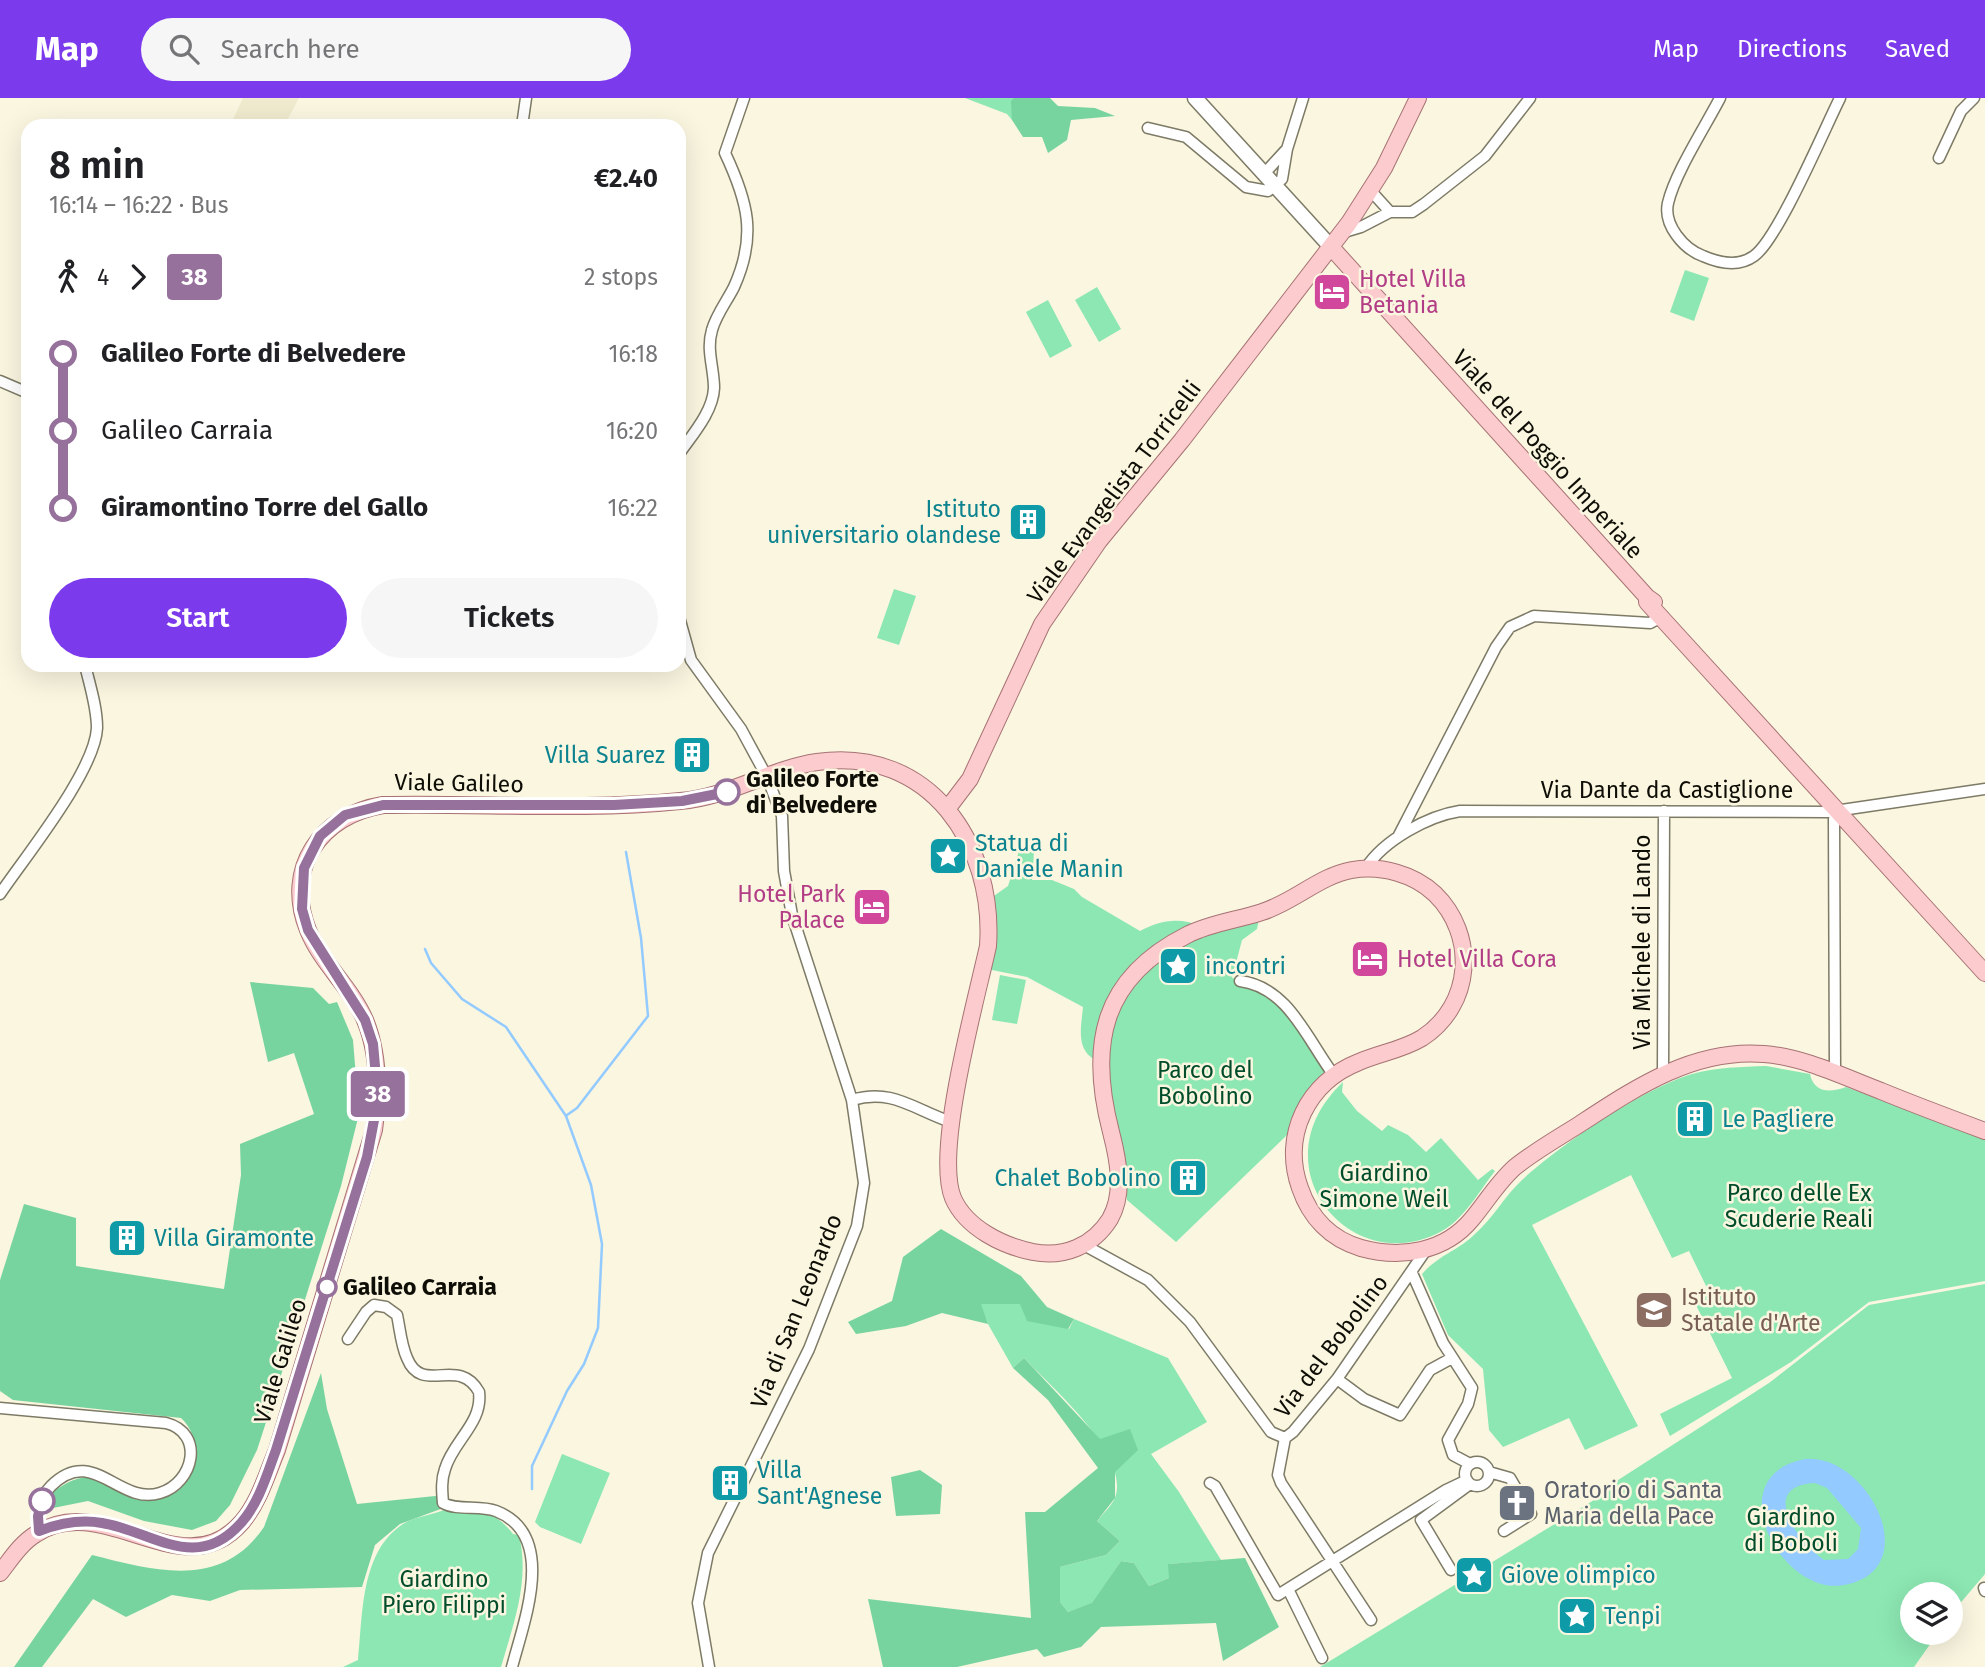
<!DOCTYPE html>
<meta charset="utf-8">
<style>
body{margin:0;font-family:"Fira Sans",sans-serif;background:#f6f6f6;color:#202124;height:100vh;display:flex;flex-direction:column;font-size:26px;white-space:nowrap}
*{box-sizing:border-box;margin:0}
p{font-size:23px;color:#757577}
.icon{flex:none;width:38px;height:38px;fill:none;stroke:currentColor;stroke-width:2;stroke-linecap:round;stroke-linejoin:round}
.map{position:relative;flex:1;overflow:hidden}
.drawer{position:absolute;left:21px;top:21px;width:665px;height:553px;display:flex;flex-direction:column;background:#fff;border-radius:21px;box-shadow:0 7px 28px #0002}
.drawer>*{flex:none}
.badge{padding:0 14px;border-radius:5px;font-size:24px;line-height:46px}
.buttons{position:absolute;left:1900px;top:1484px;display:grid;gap:14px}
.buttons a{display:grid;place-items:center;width:63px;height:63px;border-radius:50%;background:#fff;box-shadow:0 7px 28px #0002;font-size:35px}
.map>.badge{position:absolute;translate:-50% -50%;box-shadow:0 0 0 4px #fff}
.legs{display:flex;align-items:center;gap:10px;height:77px;padding:0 28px;font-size:23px}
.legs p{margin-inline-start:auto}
.headline{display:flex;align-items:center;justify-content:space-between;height:119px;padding:0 28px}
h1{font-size:38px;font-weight:600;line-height:52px}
.button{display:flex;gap:14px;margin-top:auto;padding:14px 28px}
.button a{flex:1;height:80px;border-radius:42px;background:#7c3aed;color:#fff;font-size:28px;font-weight:600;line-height:80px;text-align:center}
.button a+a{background:#f6f6f6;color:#202124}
ul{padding:0 28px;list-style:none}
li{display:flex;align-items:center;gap:24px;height:77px;font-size:26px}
li i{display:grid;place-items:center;width:10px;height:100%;margin:0 9px;background:currentColor}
li i::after{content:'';width:18px;height:18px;margin:-9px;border:5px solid;border-radius:50%;background:#fff}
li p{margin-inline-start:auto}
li:first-child i{background:linear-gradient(#0000 50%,currentColor 0)}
li:last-child i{background:linear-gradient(currentColor 50%,#0000 0)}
header{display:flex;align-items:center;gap:42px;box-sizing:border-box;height:98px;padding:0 35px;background:#7c3aed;color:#fff}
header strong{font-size:33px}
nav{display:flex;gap:38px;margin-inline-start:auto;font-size:24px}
.search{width:490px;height:63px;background:#f6f6f6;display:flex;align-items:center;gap:18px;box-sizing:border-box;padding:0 24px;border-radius:38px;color:#757577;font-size:26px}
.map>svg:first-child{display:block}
</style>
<header>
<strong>Map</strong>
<div class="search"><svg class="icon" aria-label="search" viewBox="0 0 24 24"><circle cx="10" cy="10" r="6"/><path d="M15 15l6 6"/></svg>Search here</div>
<nav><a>Map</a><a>Directions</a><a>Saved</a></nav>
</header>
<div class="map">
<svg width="1985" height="1569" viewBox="0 0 1985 1569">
<rect width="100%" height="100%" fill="#faf6e0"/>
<path fill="#f0eace" d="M243,0H299L284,28H230Z"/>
<path fill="#8ce7b2" d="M965,0H1014L1012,22L1007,16Z
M1685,172L1709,180L1694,223L1670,214Z
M1097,189L1121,231L1099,244L1075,202Z
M1048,202L1072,248L1050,260L1026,214Z
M894,491L916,498L899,547L877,540Z
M1019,753L1034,754L1032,782H1052L1074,791L1082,799L1140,833C1160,822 1179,819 1201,828L1131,871L1099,964C1075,953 1081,931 1083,909L1027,879L987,871L991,800L1008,788Z
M1259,821L1257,831L1242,842L1232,880C1244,880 1251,885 1262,890C1304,911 1310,932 1333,970L1296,1012L1287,1037L1176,1144L1127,1102L1106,967L1117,901L1130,884L1190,840Z
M1000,877L1026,882L1017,926L992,922Z
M1766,968L1810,976C1814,995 1830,995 1846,989L1985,1041V1183L1869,1204L1791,1264L1670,1338L1660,1316L1732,1280L1695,1205L1710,1196L1689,1153L1672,1160L1631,1077L1532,1127L1638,1328L1585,1352L1569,1320L1503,1349L1489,1332L1483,1271L1448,1237L1422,1176C1441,1155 1457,1154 1476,1135C1493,1120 1504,1099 1521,1083C1560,1047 1642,991 1692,976C1716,969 1742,969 1766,968Z
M1343,984L1342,994L1357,1013L1382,1033L1388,1027L1408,1037L1426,1054L1441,1040L1478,1082L1492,1071L1495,1073C1480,1092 1464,1121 1442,1133C1352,1183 1254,1068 1343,984Z
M1985,1186V1476L1951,1516V1496H1913V1535H1938L1914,1569H1320L1617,1388L1615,1384L1769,1285L1869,1207Z
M980,1206H1020L1069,1231L1074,1221L1168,1260L1207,1324L1151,1356L1179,1394L1221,1462L1169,1466V1480L1149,1488L1134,1465L1121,1463L1092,1506L1068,1514L1060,1504V1469L1106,1457L1120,1443L1097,1423C1102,1417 1110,1409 1114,1402C1134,1359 1050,1288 1024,1260L1013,1270L988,1226Z
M562,1356L610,1375L581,1446L540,1429L535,1424Z
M444,1412C476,1413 492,1409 513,1436L519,1437C530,1483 514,1524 501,1569H343L358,1562C363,1517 360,1454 403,1426C414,1419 432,1417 444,1412Z"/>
<path fill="#78d49f" d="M1014,0H1050L1058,8L1095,10L1115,18L1071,22L1067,42L1048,55L1042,39H1023L1012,22L1011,3Z
M250,884L313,890L329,906L337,904L353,942L359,1016L341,1088L270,1312L257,1352L230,1407L216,1423L192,1432L144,1423L88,1403L53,1410L49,1404L51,1395C63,1387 74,1379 90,1379C112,1380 132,1404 155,1401C197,1398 208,1345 181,1320L13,1302L0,1293V1182L24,1106L76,1120V1168L224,1191L241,1077L240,1046L314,1016L294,955L268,964Z
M941,1131L1021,1178L1047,1209L1074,1221L1068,1231L1027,1223L1020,1206H981L988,1226L942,1215L906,1228L856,1236L848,1224L892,1203L903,1159Z
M1024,1260L1100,1341L1130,1331L1138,1352L1115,1374V1400L1097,1423L1120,1443L1106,1457L1060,1469V1504L1068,1514L1092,1505L1121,1463L1134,1465L1149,1488L1169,1480L1168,1466L1245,1460L1279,1529L1223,1563L1216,1525L1101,1529L1081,1549L1044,1559L1037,1551L957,1569H883L868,1501L1031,1520L1025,1414H1045L1098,1370L1048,1302L1013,1270Z
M321,1275L327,1311L357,1406L445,1397L446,1409L400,1426L375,1447L362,1489L240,1492L210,1503L172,1497L126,1519L93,1501L42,1569H14L92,1457C156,1473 221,1492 264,1429Z
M920,1372L942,1387L940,1416L896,1418L891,1379Z"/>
<path fill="#93caff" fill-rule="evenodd" d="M1805,1361C1868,1355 1927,1472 1844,1487C1782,1499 1716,1378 1805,1361ZM1815,1385L1827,1390L1861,1430L1858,1451L1848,1461L1824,1462C1800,1446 1756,1388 1815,1385Z"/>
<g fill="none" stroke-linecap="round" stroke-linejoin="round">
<path stroke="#93caff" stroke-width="2.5" d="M425,851L431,865L462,901L506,929L566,1018L591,1087L602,1146L598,1230L584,1266L567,1293L532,1368V1391
M567,1017L577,1010L648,918L641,840L626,754"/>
<g stroke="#7d7a66" stroke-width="13">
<path id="street" d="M1720,0C1705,29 1675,75 1668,105C1663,127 1684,151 1703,158C1719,165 1739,169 1754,158C1778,141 1824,32 1840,0
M522,28L526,0
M1148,30L1186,39L1246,89L1268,93L1282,81L1287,51L1303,0
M1939,60L1961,13L1974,0
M1264,76L1285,53
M1371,93L1390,114
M1341,135L1361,129L1390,114H1412L1424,106L1485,58L1530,0
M0,283L28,295
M679,356C692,337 713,314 714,290C714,270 706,252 712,232C716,217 727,203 734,189C757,138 748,104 725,55L744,0
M679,519L691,562L741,631L767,679L782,718L784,773L792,817L852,1002L864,1085L857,1128L809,1251L708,1455L698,1505L709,1569
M1398,739L1496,549L1510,529L1534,518L1650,525L1663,518
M1366,770C1384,742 1428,718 1460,713L1828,714L1985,691
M0,796C25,759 95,673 97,630C97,609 90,588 85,567
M1240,883C1288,889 1307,941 1333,976
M1663,975L1664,713
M1835,975L1834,721L1837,712
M852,1002C892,990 913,1011 951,1024
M1084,1147L1148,1182L1190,1224L1271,1334L1285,1340L1293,1334L1337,1281L1426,1152
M1412,1175L1443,1245L1472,1290L1468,1306L1448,1342L1453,1357L1470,1366
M348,1241L366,1214L374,1207L386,1209L397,1217C400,1231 401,1247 407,1260C422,1298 459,1257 479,1294C483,1325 453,1343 445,1371C441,1382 442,1393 443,1405C457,1413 480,1407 496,1413C558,1437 524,1523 512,1569
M1337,1281L1364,1301L1400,1317L1430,1272L1452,1260
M0,1310L166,1325C205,1335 194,1385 160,1395C119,1408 93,1346 51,1388C39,1400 37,1418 39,1433
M1285,1340L1278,1377L1281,1385L1371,1522
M1465 1376a12 12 0 1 1 24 0a12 12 0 1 1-24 0Z
M1489,1374L1510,1380L1531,1416L1504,1433
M1210,1385L1215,1388L1278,1497L1446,1392L1467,1382
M1451,1472L1421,1422L1470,1386
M1984,1490L1985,1493
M1288,1491L1322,1560"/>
</g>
<g stroke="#7d7a66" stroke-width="17">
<path id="secondary" d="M1195,0L1331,149"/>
</g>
<g stroke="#a77273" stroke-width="18">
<path id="primary" d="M1331,149L1647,499L1654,504
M1647,499V504L1985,875
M948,710L970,681L1042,526L1099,443L1182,342L1349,125L1384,70L1418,0
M0,1475C11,1461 21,1445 36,1436C104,1391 183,1492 242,1424C259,1404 267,1376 277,1352L374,1032C379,996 379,956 365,922C351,889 321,865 308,832C283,770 321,717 383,707C482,705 581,713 680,703C729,699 769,671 817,664C930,648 995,747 988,848C976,903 934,1053 953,1100C966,1130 1003,1148 1033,1154C1064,1160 1093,1148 1110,1121C1125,1095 1118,1061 1111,1034C1088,946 1102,880 1187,837C1210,825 1238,822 1262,814C1294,804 1319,778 1352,772C1381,767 1414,776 1435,796C1477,837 1473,907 1422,940C1402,952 1380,955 1359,964C1308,984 1281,1037 1300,1090C1310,1119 1330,1141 1361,1150C1401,1161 1445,1154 1472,1121C1487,1103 1498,1084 1515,1069C1535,1053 1558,1040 1580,1026C1635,990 1694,950 1764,956C1804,959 1844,979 1881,993C1915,1007 1950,1020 1985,1033"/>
</g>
<use href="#street" stroke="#fff" stroke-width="10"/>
<use href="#secondary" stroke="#fff" stroke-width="14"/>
<use href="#primary" stroke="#fbcbce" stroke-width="16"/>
</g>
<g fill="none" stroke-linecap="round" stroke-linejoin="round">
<g stroke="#fff" stroke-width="16">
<path id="line-1" d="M42,1403L38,1418L39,1433C60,1425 80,1421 102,1425C152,1433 196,1476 241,1425C259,1405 267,1376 276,1352L367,1059L378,1001L373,946L365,922L308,832L302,811L304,770L320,738L345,717L383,707H614L682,703L727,694"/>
</g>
<use href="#line-1" stroke="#96719b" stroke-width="10"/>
</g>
<defs>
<g id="hotel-square" transform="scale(2.0125)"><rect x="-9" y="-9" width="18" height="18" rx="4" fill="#d1479c" stroke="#faf6e0"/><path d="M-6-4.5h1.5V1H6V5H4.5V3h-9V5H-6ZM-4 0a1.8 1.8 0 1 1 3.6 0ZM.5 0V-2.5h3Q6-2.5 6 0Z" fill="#fff"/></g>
<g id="building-square" transform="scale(2.0125)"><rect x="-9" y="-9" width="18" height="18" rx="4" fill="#0f9aa8" stroke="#faf6e0"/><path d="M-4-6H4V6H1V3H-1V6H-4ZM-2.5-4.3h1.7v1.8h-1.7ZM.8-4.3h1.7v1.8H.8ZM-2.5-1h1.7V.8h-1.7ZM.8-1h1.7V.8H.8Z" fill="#fff"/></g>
<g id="sight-square" transform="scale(2.0125)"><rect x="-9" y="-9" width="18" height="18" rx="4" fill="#0f9aa8" stroke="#faf6e0"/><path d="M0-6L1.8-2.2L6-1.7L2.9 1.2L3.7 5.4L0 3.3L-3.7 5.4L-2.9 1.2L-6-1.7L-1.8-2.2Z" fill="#fff"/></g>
<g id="school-square" transform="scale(2.0125)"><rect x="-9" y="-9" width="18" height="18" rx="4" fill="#8d6e63" stroke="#faf6e0"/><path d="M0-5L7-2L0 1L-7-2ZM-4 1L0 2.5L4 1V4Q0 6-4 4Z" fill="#fff"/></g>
<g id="church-square" transform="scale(2.0125)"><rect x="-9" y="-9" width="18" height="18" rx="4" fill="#6b7280" stroke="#faf6e0"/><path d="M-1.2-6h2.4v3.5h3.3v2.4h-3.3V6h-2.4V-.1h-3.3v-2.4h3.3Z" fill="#fff"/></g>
</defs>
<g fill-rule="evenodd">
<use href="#hotel-square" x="1332" y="194"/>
<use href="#building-square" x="1028" y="424"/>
<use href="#building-square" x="692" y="657"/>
<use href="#sight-square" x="948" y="758"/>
<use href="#hotel-square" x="872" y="809"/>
<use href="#hotel-square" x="1370" y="861"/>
<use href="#sight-square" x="1178" y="868"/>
<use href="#building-square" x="1695" y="1021"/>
<use href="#building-square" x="1188" y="1080"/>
<use href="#building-square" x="127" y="1140"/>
<use href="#school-square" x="1654" y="1212"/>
<use href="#building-square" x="730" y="1385"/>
<use href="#church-square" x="1517" y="1405"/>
<use href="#sight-square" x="1474" y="1477"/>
<use href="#sight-square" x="1577" y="1518"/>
</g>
<g fill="#fff" stroke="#96719b" stroke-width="3.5">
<circle cx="727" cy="694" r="12"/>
<circle cx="327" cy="1189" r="9"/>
<circle cx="42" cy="1403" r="12"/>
</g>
<g text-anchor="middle" stroke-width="5" stroke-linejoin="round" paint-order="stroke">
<g font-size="23" fill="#b23c85" stroke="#faf6e0" text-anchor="start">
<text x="1359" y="189">Hotel Villa<tspan x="1359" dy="26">Betania</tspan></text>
<text x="845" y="804" text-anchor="end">Hotel Park<tspan x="845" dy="26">Palace</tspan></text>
<text x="1397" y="869">Hotel Villa Cora</text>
</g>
<g font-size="23" fill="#0e0d06" stroke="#faf6e0">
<text transform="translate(1548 356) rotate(48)" y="8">Viale del Poggio Imperiale</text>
<text transform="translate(1114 394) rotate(-53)" y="8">Viale Evangelista Torricelli</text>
<text transform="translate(459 685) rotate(1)" y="8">Viale Galileo</text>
<text x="1667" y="700">Via Dante da Castiglione</text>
<text transform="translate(1642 844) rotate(-90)" y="8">Via Michele di Lando</text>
<text transform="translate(796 1213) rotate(-68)" y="8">Via di San Leonardo</text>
<text transform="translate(1331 1248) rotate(-53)" y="8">Via del Bobolino</text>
<text transform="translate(280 1263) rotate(-73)" y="8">Viale Galileo</text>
</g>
<g font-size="23" fill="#0d838f" stroke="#faf6e0" text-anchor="start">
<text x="1001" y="419" text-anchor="end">Istituto<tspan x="1001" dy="26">universitario olandese</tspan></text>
<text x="665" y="665" text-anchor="end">Villa Suarez</text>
<text x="975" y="753">Statua di<tspan x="975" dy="26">Daniele Manin</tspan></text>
<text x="1205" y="876">incontri</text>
<text x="1722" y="1029">Le Pagliere</text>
<text x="1161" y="1088" text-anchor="end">Chalet Bobolino</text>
<text x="154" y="1148">Villa Giramonte</text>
<text x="757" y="1380">Villa<tspan x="757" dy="26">Sant'Agnese</tspan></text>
<text x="1501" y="1485">Giove olimpico</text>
<text x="1604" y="1526">Tenpi</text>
</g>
<g font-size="23" font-weight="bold" fill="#0e0d06" stroke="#faf6e0" text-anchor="start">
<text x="746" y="689">Galileo Forte<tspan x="746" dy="26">di Belvedere</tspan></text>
<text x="343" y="1197">Galileo Carraia</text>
</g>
<g font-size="23" fill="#004d2c" stroke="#faf6e0">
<text x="1205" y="980">Parco del<tspan x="1205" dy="26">Bobolino</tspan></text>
<text x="1384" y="1083">Giardino<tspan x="1384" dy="26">Simone Weil</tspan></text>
<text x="1799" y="1103">Parco delle Ex<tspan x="1799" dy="26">Scuderie Reali</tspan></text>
<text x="1791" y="1427">Giardino<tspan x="1791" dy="26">di Boboli</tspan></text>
<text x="444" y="1489">Giardino<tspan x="444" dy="26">Piero Filippi</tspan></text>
</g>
<g font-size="23" fill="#785e54" stroke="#faf6e0" text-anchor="start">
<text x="1681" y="1207">Istituto<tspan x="1681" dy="26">Statale d'Arte</tspan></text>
</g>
<g font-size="23" fill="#5b616d" stroke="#faf6e0" text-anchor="start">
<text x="1544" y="1400">Oratorio di Santa<tspan x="1544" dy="26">Maria della Pace</tspan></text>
</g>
</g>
</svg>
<div class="buttons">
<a><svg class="icon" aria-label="layers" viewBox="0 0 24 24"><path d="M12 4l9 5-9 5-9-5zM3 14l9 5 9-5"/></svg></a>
</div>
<b class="badge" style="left:378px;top:996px;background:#96719b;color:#fff">38</b>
<section class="drawer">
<div class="headline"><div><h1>8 min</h1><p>16:14 – 16:22 · Bus</p></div><b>€2.40</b></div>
<div class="legs"><svg class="icon" aria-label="walk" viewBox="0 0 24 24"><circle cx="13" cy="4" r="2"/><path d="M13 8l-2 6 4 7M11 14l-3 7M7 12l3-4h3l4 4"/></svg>4<svg class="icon" aria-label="forward" viewBox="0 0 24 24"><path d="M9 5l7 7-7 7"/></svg><b class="badge" style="background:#96719b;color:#fff">38</b><p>2 stops</p></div>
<ul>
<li><i style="color:#96719b"></i><b>Galileo Forte di Belvedere</b><p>16:18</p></li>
<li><i style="color:#96719b"></i><span>Galileo Carraia</span><p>16:20</p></li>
<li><i style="color:#96719b"></i><b>Giramontino Torre del Gallo</b><p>16:22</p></li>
</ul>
<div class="button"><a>Start</a><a>Tickets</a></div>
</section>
</div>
